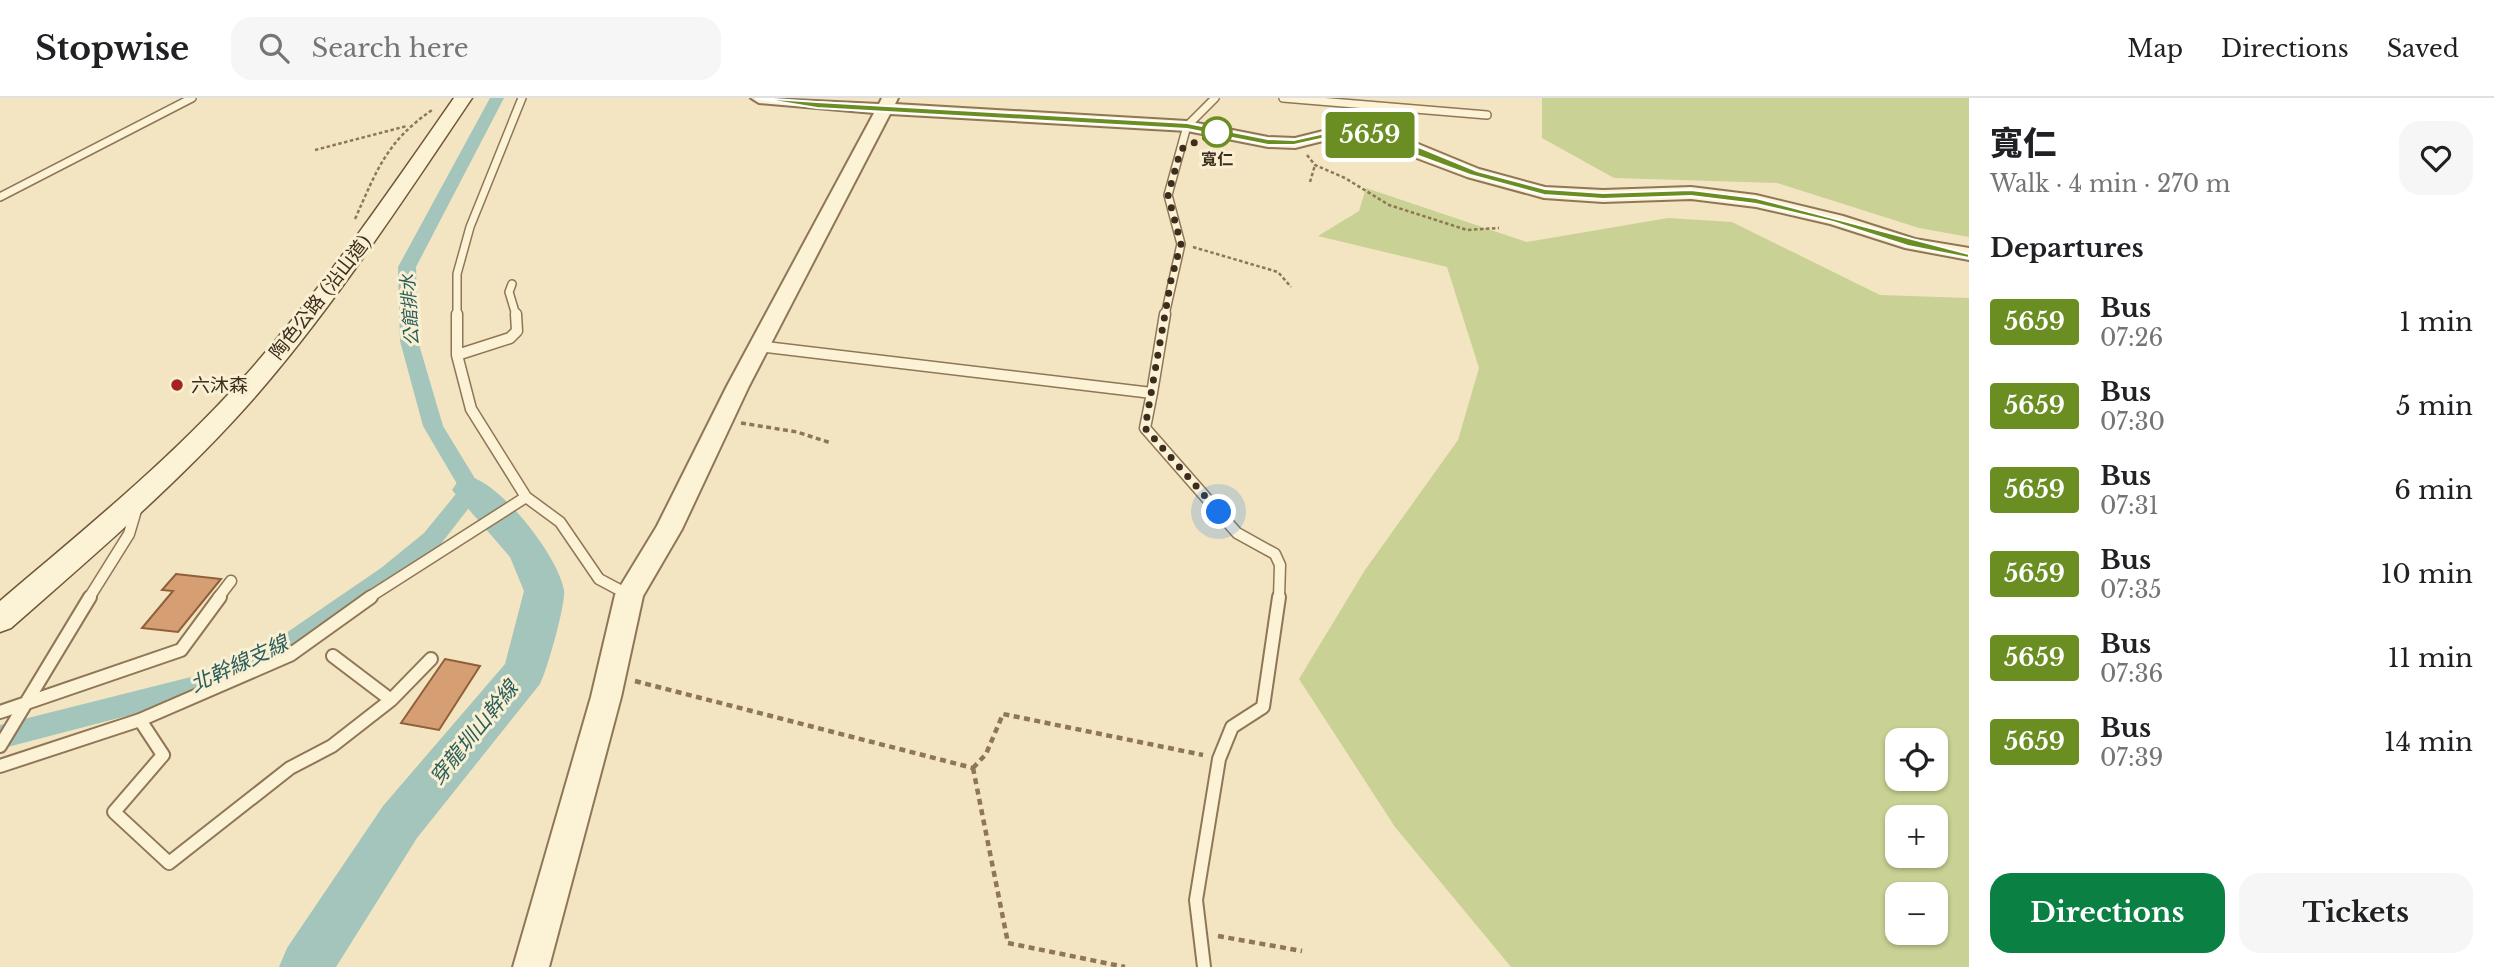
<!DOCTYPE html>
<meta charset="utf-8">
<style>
body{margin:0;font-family:"Libre Baskerville","Noto Sans TC",serif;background:#f6f6f6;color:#202124;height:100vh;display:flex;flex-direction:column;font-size:26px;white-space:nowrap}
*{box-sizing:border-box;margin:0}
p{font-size:23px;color:#757577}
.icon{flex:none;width:38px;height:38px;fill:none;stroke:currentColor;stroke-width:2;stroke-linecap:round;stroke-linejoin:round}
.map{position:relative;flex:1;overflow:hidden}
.drawer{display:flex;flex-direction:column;background:#fff;width:525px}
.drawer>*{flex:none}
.badge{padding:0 14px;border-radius:5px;font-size:24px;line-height:46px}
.controls{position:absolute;left:1885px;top:630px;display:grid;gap:14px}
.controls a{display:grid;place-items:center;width:63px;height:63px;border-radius:14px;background:#fff;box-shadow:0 2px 5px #0004;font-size:35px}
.you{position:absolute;width:35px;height:35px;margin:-18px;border:5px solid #fff;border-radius:50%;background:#1a73e8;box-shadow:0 0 0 10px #1a73e833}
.map>.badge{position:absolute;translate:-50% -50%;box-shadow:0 0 0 4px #fff}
h2{padding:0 21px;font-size:26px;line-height:63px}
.round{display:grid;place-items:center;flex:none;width:74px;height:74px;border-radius:21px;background:#f6f6f6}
.headline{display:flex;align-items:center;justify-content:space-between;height:119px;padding:0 21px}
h1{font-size:33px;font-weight:800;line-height:52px}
.primary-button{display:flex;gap:14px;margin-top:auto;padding:14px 21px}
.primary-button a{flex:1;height:80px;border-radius:21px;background:#0b8043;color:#fff;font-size:28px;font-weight:800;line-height:80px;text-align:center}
.primary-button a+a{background:#f6f6f6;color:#202124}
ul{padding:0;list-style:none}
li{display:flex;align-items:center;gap:21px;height:84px;padding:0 21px}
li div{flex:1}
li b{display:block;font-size:26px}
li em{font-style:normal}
li .badge{min-width:77px;font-weight:700;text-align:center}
header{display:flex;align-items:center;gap:42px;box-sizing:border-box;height:98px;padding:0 35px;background:#fff;border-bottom:2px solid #e0e0e0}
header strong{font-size:33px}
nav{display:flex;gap:38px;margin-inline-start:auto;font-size:24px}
.search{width:490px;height:63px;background:#f6f6f6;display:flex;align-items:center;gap:18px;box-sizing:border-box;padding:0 24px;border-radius:21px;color:#757577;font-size:26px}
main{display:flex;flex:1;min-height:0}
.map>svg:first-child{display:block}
</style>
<header>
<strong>Stopwise</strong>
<div class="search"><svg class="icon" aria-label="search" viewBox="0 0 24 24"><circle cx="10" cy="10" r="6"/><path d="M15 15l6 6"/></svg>Search here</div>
<nav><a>Map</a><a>Directions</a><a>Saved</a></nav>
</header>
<main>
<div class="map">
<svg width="1969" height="869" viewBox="0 0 1969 869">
<rect width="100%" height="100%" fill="#f3e5c1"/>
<path fill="#c9d294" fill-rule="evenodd" d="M1542,0H1969V139L1919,130L1777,85L1614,80L1542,40Z
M1366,90L1527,144L1668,120L1732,124L1880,197L1969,200V869H1511L1395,729L1299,581L1365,472L1458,342L1479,270L1447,169L1318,138L1359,113ZM1897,642H1936V681H1897ZM1897,719H1936V758H1897ZM1897,796H1936V835H1897Z"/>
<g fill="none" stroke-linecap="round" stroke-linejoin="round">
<path fill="#a4c5bc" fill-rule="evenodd" d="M490,0H504L416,169L418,243L443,328L482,392L479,397L440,447L397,482L288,560L199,599L0,651V627L195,578L270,546L381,470L424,435L460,391L423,328L400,243L398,169Z"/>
<path fill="#a4c5bc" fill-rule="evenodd" d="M471,379C503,388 558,458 564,492C566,506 547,572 540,586L417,740L336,869H279L287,850L383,708L505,566L524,493L510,459L452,392L458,383Z"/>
</g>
<path fill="#d59f73" stroke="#905f3a" stroke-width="2" d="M176,476L221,481L178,534L142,530L173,493L162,492Z
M445,561L480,568L439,632L401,625Z"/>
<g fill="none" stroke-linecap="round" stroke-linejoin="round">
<g stroke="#8f7656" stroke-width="10">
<path id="service-far2" d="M1283,0L1487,17
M0,99L192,0
M512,186L509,194L516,217
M457,217V176L470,129L522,0
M1165,217L1181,146L1168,97L1187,28L1215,0"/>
</g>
<g stroke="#8f7656" stroke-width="13">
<path id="service-far1" d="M457,216V257L471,311L526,399L560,424L599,481L629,497
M758,248L1152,295L1145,330L1237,435L1275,456L1280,467L1279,500
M457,257L510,240L517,233L516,216
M1152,295L1165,216
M89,500L129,436L137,409
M218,500L231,483
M368,500L526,399"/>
</g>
<g stroke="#8f7656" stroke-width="16">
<path id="service" d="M333,558L391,602
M0,614L181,552L220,499
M140,622L163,657L114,714L169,765L290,670L332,648L391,602L431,561
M0,648L90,499
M0,668L140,622L290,557L371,499
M1204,869L1196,802L1219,661L1232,629L1263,609L1279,499"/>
</g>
<g stroke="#8f7656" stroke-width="4">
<path id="tertiary" d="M751,0L879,6L882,0H898L895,6L1187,23L1268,39L1295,40L1343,28L1368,31L1411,43L1479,71L1545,89L1603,92L1691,89L1756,97L1843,118L1915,141L1969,150V162L1905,150L1830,126L1756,109L1691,101L1603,104L1544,100L1467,79L1366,41L1343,38L1295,50L1268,49L1187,33L890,16L749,288L682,431L643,498L621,599L549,869H513L591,599L615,497L657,428L727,288L874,15L759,5Z"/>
</g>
<g stroke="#70573a" stroke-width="3">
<path id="secondary" d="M454,0H472C403,102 335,207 254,300C180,384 95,456 11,530L0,534V503C81,434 164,367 236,288C317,199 385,99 454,0Z"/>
</g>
<path stroke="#8f7656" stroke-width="2.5" stroke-dasharray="3.5 2.5" stroke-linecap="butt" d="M315,52L407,28
M1307,57L1315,67L1345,80L1389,107L1467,132L1499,130
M1310,84L1315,67
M355,121C377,72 386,44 432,12
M1193,149L1278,174L1291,189"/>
<path stroke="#8f7656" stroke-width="3.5" stroke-dasharray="5 3.5" stroke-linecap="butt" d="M741,325L797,334L831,345"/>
<path stroke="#8f7656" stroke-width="4.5" stroke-dasharray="6 4.5" stroke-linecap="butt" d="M635,583L973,670
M973,670L1008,845L1125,869
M973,670L986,656L1003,616L1203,657
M1218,838L1302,853"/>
<use href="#service-far2" stroke="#fcf2d6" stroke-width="7"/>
<use href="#service-far1" stroke="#fcf2d6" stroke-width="10"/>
<use href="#service" stroke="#fcf2d6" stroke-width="12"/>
<use href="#tertiary" fill="#fcf2d6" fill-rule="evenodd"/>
<use href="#secondary" fill="#fcf2d6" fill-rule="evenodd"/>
</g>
<path fill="#6b8e23" stroke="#fff" stroke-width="2" d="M755,0H759L817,4L1187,25L1268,41L1294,42L1343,31L1368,34L1409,45L1477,73L1545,91L1603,95L1691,92L1756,100L1969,156V160L1908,148L1833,124L1756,106L1691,98L1603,101L1544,97L1470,77L1367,39L1343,36L1294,47H1268L1187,31L817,10Z"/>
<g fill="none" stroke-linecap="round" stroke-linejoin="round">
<path stroke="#3d2d1c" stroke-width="7" stroke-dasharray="0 12.6" d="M1217,34L1181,51L1168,97L1181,146L1171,182L1145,330L1219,414"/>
</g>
<circle fill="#fff" stroke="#6b8e23" stroke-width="3.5" cx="1217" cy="34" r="14"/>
<circle fill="#a42320" stroke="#f9efd2" stroke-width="2.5" cx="177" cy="287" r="7"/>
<g text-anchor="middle" stroke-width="6" stroke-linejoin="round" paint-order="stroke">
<g font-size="16" font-weight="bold" fill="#3d2d1c" stroke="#f9efd2">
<text x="1217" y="67">寬仁</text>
</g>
<g font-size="18" font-style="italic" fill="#2a5e5c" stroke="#f9efd2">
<text transform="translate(410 212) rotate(-94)" y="6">公館排水</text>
</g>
<g font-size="19" fill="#3d2d1c" stroke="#f9efd2">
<text transform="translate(320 199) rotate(-52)" y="7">陶色公路 (沿山道)</text>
</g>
<g font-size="19" fill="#3d2d1c" stroke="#f9efd2" text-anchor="start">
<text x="191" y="294">六沐森</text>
</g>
<g font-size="21" font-style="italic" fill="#2a5e5c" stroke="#f9efd2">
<text transform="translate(239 566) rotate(-25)" y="7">北幹線支線</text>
<text transform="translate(474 635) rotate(-51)" y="7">穿龍圳山幹線</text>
</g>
</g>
</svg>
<div class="controls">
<a><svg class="icon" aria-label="locate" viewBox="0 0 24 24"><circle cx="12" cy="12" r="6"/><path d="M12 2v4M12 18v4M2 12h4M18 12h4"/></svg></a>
<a>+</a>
<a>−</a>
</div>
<div class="you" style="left:1219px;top:414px"></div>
<b class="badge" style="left:1370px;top:37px;background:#6b8e23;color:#fff">5659</b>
</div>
<section class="drawer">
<div class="headline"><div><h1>寬仁</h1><p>Walk · 4 min · 270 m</p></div><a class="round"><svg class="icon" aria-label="heart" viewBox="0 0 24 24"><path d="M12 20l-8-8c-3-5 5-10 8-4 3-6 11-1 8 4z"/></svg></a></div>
<h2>Departures</h2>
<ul>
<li><span class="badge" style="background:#6b8e23;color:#fff">5659</span><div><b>Bus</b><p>07:26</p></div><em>1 min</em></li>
<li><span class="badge" style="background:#6b8e23;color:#fff">5659</span><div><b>Bus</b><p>07:30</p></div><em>5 min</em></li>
<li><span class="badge" style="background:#6b8e23;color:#fff">5659</span><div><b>Bus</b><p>07:31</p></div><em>6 min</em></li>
<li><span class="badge" style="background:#6b8e23;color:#fff">5659</span><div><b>Bus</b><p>07:35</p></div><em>10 min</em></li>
<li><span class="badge" style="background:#6b8e23;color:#fff">5659</span><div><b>Bus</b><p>07:36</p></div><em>11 min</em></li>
<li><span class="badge" style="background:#6b8e23;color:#fff">5659</span><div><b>Bus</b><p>07:39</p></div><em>14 min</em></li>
</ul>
<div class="primary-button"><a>Directions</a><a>Tickets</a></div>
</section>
</main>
